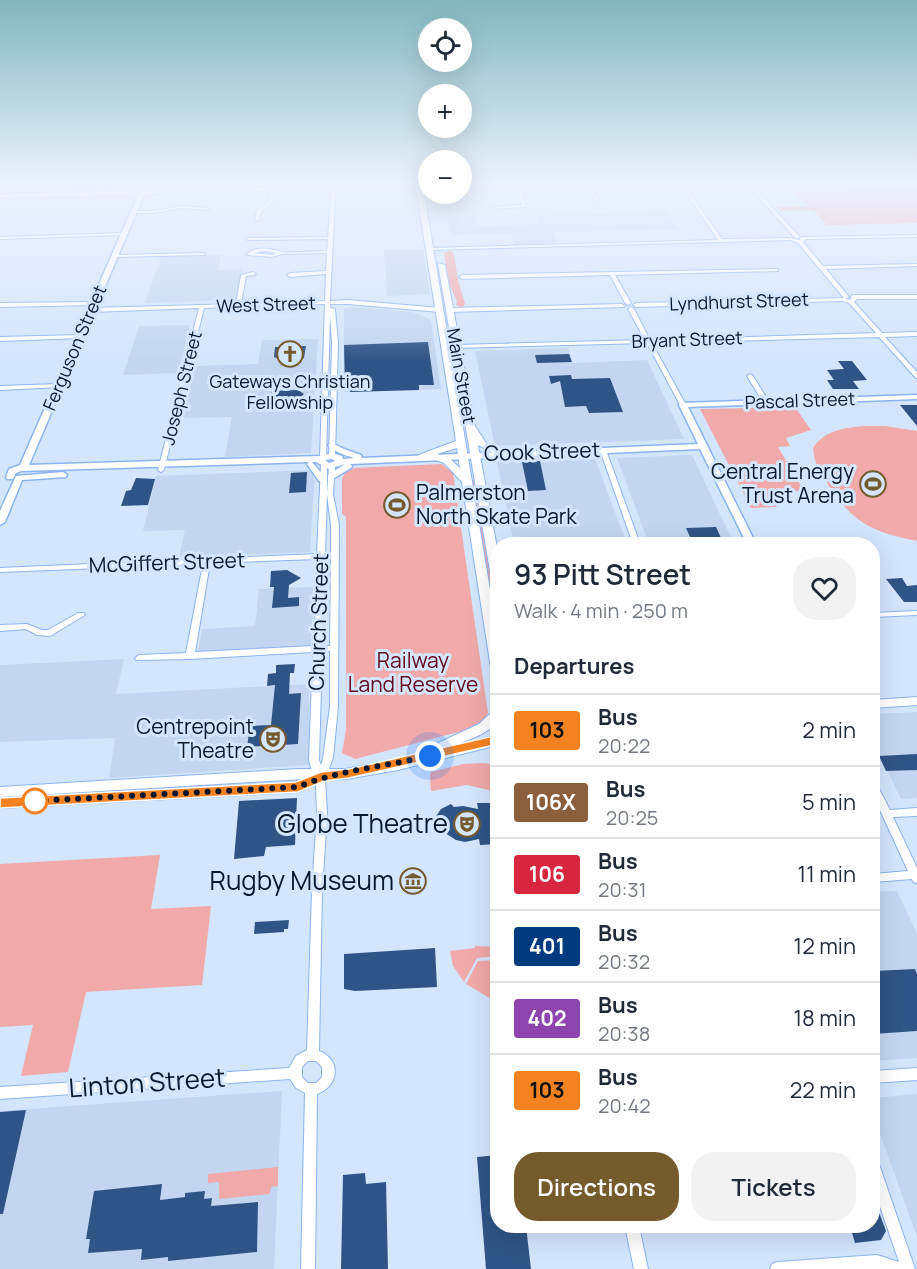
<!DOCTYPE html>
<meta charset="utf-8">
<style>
body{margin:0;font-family:Manrope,sans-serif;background:#f2f2f3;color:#1f2937;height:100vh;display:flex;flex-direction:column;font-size:22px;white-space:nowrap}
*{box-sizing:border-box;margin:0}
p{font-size:20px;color:#747a83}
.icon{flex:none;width:33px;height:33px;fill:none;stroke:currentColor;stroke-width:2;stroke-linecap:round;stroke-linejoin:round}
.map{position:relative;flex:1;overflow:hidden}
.sheet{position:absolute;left:490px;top:537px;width:390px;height:696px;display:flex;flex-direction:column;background:#fff;border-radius:24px;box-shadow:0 6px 24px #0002}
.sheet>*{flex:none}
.badge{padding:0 12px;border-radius:4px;font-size:21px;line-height:39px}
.buttons{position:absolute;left:418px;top:18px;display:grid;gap:12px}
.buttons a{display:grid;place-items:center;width:54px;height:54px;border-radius:50%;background:#fff;box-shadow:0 6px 24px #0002;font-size:30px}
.you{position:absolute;width:30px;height:30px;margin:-15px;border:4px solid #fff;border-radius:50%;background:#1a73e8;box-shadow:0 0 0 9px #1a73e833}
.map>.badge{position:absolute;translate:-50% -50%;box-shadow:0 0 0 3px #fff}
h2{padding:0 24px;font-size:22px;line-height:54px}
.round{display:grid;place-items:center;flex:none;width:63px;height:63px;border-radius:24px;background:#f2f2f3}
.overview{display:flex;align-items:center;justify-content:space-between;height:102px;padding:0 24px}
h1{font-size:28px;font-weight:600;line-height:45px}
.primary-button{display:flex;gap:12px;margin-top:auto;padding:12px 24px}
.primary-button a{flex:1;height:69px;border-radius:24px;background:#755a2c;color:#fff;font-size:24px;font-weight:600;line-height:69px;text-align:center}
.primary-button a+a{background:#f2f2f3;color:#1f2937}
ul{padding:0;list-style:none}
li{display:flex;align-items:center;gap:18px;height:72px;padding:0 24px;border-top:2px solid #e0e1e3}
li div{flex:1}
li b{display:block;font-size:22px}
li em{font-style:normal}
li .badge{min-width:66px;font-weight:700;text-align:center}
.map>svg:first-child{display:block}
</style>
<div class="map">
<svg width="917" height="1269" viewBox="0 0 917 1269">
<rect width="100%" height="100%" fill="#d4e5fe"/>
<path fill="#c3d6f1" d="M666,212L678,229L554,232L557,243L515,245L512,235L501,234L451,235L447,218L476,217L478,226H499L540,223L537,216Z
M423,249L430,294L387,296L384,250Z
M221,255L218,270L243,269L237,300L145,303L161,257Z
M353,307L412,312L431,320L441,389L344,392V309Z
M190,325L178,373L123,375L139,326Z
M318,339L311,453L225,457L232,417L183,418L195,366L258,364L262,340Z
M568,348L573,363L647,360L684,439L495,446L475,351Z
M692,455L734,544H649L617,458Z
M595,459L627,544H514L497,462Z
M315,470L310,552L179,557L185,530L143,531L156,476Z
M314,587L311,647L198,652L202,629L255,626L259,589Z
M124,659L116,694L309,684V765L109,778L115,738L0,742V665Z
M917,712V798L901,799L873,742V714Z
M897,891L917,934V1058L873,1061V892Z
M282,1091L274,1269H0V1111Z
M917,1094V1237L873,1114V1098Z"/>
<path fill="#f1a9aa" d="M872,184H917V223L827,225L813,210L780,211L777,207L808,206L793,192L848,191L844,186Z
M450,250L454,254L458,280L465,304L462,308L456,305L457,301L448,281L450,280H448L444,253Z
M795,407L811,430L786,438L790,446L778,447L804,491L769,492L777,507L751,508L700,409Z
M864,426H885L917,431V541C873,532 854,524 829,486C821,473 814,464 813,448C825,430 844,428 864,426Z
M442,464L453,473L488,713L478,727L355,759L342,753L346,729V517L342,514V479L345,473L354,468Z
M473,475L498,616V640L473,488Z
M483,763L498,765V792L467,785L431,791L430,776L431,772L463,764Z
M160,855L151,909L211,906L202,985L86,992L68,1072L21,1076L33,1025L0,1027V864Z
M475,946L498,947V956L477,958L464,982L453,966L450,951L475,948Z
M498,960V1003L466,984L478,961Z
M278,1167V1186L271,1187L270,1194L219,1199V1182L208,1183V1174Z"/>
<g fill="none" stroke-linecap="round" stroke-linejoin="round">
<path stroke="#8db87e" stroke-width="1.5" d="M914,184L917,186"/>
</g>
<path fill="#315486" d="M428,342L434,385H419V390L350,392V388H345L344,345Z
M306,346L304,358L279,359L274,357L275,347Z
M569,354L572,362L537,363L535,355Z
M838,361H852L867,380L853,381L859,389H833L827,380H834L827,370L844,369Z
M571,375L572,379L610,378L623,412L589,413L586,406L565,407L560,381L551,384L549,376Z
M298,390L304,394L297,400L270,399L272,391Z
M900,405H917V426Z
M540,461L546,490L528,491L522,462Z
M307,472L306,492L289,493L291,473Z
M136,478L155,479L148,505L121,506L126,491L131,490Z
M716,527L721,538L691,539L686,528Z
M287,570L301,578L289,585L288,598L299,597V606L272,608L274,587H270L271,571Z
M902,578L907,586L917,585V602H904L886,579Z
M295,664L294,673H290L289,694L301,693L298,744L247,747L250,726L271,725L275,685L267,686L268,674L276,673V665Z
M917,754V770L886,771L879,756Z
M297,798L295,845L266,847L264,856L234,859L239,801Z
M477,803H497L498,844L480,845L479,839L465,842L456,840L437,828L434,819L441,809L451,804L454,807L463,806L478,809Z
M289,920L288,929H284V932L254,934L255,922Z
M435,948L437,987L355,991L344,989V954Z
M915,969L917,974V1031L873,1034V971Z
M26,1110L3,1214H0V1112Z
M498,1155V1226H526L531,1269H486L477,1157Z
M365,1173L366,1184L386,1182L388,1269H341L343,1175Z
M162,1184L160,1200L185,1197V1193L205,1191L204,1199L212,1198L211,1206L258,1202L257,1252L168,1261V1257L141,1260L142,1249L88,1253L90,1239H86L94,1191Z
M873,1196L886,1231L881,1240L855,1243L850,1226H873Z"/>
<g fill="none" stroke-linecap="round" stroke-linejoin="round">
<g stroke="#8bb4f0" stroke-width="2">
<path id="minor" d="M203,184H207L205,191L203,192L201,191Z
M332,184H336L330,301L348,300L440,308L443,310L440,312L348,304H330V308L335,309L338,342L335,456L332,458L329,456L332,342L330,315L326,458L323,460L320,458L325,304L204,308L164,470L161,472L159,471L158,470L199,308L91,312L88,310L91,308L236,304L241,275L253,272L256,274L255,275L246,276L241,304L325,301L326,274L290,277L287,275L290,273L326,271L327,253L282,254L272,257L248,255L246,254C259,245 269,249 283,252C296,253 314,251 327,251L328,239L248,240L246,239L248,238L328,237ZM264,251L277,253L272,255L254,253Z
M517,184H521L526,207L493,209V207H495L522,205Z
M586,184H590L600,204L596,203Z
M680,184H684L722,239L791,238L799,240L801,239L799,238L801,237L917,235V237L806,239L803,242L823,266L917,264V266L826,269L849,297L845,298L850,300L852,298L850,297L853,295H917V299H857L854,302L882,333L917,332V336L885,337L917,372V378L915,377L879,337L652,343L686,405L683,407L680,405L647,343L454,348V346L456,345L645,340L628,309L631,307L634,309L650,340L876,333L849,303L842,301L636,307L633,305L636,303L844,298L798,243L791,240L430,250L428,249L430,248L718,240Z
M747,184H751L799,236V238H795Z
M272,188L275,189L272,204L261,211L259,220L255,221L257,210L268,203Z
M180,206L208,208L210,209L208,210L180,208L155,213H133L131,212L133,211H155Z
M125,233V235H123L0,239V237Z
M203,253L205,254V255L114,257L112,256L114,255Z
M776,269H778V271L615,275L631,303L628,305L625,303L610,275L462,279L459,277L462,275Z
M94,302L97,304L96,305L0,307V303Z
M622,304L625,306L624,307L450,312L447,310L450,308Z
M80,335L82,336V338L0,341V337Z
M750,374L753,376L769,402L768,403L766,404L763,402L747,376Z
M59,384L61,385V387L0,390V386Z
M603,448L606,450L640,544H633L600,450Z
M324,463L327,465V494L329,466L332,464L335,466L333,494L339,525L338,707L333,758L325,779L327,813L322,891L319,1051C342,1060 339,1086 317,1094L315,1269H301L305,1093L296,1088L290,1079L0,1099V1087L289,1068L296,1056L307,1050L312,891L317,813L316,786L309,760L313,652L190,659L136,660L135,658L139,655L186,653L203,564L0,572V568L317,554L321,465ZM327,494L331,525V554H325ZM331,558L330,646H322L325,559ZM317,559L314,646L195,652L210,563ZM322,651H330V707L323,758L321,765L319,760ZM308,1061H316L322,1067V1077L316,1083H308L302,1077V1067Z
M917,611V615L873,617V613Z
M78,613H84L85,615L50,636L37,635L26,629L0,631V625L27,624L42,630H48Z
M873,782L876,783L890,810L917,808V816L893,817L917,868V883L913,882L912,879L873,882V874L908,871L873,795Z
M917,1068V1080L873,1083V1071Z
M873,1161L878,1163L880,1167L915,1269H770L772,1264L777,1262L877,1255L899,1262L873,1186Z
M625,1226H639L648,1269H634Z"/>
</g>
<g stroke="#8bb4f0" stroke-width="3">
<path id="tertiary" d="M142,184H148L146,190L143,192L140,190Z
M141,193L144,195L29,465L320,456L332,453L342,456L343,459L354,458C344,455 335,452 328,445L332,443L344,449L361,455L362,458L698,444L679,405L680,403L917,395V399L688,407L756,544H747L700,449L350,464L352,466L351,468L331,480L328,479V475L345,464L329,469L316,462H312L326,479L322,482L319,481L307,464L309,462L21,471L16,473L13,479H7L6,477L9,469L20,465L138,195ZM332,459L335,461L329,463L325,460Z
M63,472L67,475L66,477L22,480L5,522L0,525V511L16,476Z"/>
</g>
<g stroke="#8bb4f0" stroke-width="2">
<path id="secondary" d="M429,184V187H423L498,638V679L492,675L462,482L444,463L433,459L432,456L419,461L414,458L421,454L456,441L416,187L150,194L141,197L128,195L0,198V194L128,191L140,193L149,190ZM457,448L460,468L450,459L437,454Z
M462,184H485L482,186H462Z
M438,263L445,265L475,426L486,443L504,453L499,456L478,445L498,553V586L492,583Z
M917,697V705L873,708V700Z
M498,710V723L496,725L480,735L451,747L498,735V745L398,770L346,779L325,780L298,792L0,808V798L296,782L303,779L0,797V787L298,769H346L426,753L436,744L479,724L493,711Z"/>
</g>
<use href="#minor" fill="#fff" fill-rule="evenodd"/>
<use href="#tertiary" fill="#fff" fill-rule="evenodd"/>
<use href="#secondary" fill="#fff" fill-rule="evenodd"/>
</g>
<linearGradient id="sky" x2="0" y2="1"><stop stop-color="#83b6be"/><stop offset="0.51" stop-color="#ecf3ff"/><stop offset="1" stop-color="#ecf3ff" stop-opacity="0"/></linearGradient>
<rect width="917" height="362" fill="url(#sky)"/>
<path fill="#f58220" stroke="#fff" stroke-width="1.5" d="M498,735L503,736L505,740L503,743L349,778L324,781L298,792L0,808V798L296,782L321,772L349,769Z"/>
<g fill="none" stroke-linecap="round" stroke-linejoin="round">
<path stroke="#08172d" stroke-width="6" stroke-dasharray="0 10.8" d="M35,801L298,787C337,770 388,766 430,756"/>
</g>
<defs>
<g id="church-ring" transform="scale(1.35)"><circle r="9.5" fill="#d4e5fe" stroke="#755a2c" stroke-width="1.5"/><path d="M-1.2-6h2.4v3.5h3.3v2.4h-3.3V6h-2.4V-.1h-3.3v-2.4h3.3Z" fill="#755a2c"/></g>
<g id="stadium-ring" transform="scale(1.35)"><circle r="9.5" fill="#d4e5fe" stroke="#755a2c" stroke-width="1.5"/><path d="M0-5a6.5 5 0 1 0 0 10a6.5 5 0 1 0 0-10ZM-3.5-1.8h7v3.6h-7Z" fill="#755a2c"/></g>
<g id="theatre-ring" transform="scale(1.35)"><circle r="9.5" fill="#d4e5fe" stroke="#755a2c" stroke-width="1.5"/><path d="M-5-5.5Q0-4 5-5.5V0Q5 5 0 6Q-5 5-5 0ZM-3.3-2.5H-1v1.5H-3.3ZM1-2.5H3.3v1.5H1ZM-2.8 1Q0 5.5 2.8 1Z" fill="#755a2c"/></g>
<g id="museum-ring" transform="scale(1.35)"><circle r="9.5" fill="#d4e5fe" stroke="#755a2c" stroke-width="1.5"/><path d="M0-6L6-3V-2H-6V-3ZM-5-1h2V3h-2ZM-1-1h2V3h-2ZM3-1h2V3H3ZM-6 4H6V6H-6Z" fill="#755a2c"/></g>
</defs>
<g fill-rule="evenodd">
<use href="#church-ring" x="290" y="354"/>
<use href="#stadium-ring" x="873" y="484"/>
<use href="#stadium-ring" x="397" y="505"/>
<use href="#theatre-ring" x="273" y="739"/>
<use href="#theatre-ring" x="467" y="824"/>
<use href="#museum-ring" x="413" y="881"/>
</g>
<circle fill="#fff" stroke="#f58220" stroke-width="3" cx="35" cy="801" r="12"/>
<g text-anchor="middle" stroke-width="6" stroke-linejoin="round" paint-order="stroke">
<g font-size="18" fill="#08172d" stroke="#d4e5fe">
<text transform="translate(739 302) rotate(-2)" y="6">Lyndhurst Street</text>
<text transform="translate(266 305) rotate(-2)" y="6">West Street</text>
<text transform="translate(687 340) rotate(-2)" y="6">Bryant Street</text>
<text transform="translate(75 348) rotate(-67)" y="6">Ferguson Street</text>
<text transform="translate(461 376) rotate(80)" y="6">Main Street</text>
<text transform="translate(182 388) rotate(-76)" y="6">Joseph Street</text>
<text transform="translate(800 401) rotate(-2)" y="6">Pascal Street</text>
</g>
<g font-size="18" fill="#08172d" stroke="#d4e5fe">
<text x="290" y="388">Gateways Christian<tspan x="290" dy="21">Fellowship</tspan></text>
</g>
<g font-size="21" fill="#08172d" stroke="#d4e5fe">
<text transform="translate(542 452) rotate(-2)" y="7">Cook Street</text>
<text transform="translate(167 563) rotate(-2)" y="7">McGiffert Street</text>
<text transform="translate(319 622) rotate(-88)" y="7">Church Street</text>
</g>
<g font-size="21" fill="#08172d" stroke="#d4e5fe" text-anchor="end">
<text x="854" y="479">Central Energy<tspan x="854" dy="24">Trust Arena</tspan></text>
<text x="416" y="500" text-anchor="start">Palmerston<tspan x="416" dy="24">North Skate Park</tspan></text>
<text x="254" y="734">Centrepoint<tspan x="254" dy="24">Theatre</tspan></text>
</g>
<g font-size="21" fill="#630519" stroke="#d4e5fe">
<text x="413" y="668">Railway<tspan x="413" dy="24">Land Reserve</tspan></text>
</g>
<g font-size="26" fill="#08172d" stroke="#d4e5fe" text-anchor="end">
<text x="448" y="833">Globe Theatre</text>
<text x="394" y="890">Rugby Museum</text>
</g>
<g font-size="26" fill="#08172d" stroke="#d4e5fe">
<text transform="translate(147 1083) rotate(-4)" y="9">Linton Street</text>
</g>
</g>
</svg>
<div class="buttons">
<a><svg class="icon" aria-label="locate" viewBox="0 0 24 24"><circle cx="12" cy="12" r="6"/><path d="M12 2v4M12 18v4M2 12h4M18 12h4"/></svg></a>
<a>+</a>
<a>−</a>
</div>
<div class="you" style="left:430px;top:756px"></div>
<section class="sheet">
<div class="overview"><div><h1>93 Pitt Street</h1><p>Walk · 4 min · 250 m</p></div><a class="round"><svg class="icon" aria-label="heart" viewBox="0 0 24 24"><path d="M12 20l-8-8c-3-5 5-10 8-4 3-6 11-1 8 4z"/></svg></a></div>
<h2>Departures</h2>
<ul>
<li><span class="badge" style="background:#f58220;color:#111">103</span><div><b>Bus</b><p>20:22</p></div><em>2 min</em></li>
<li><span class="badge" style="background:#8b5e3c;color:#fff">106X</span><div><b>Bus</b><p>20:25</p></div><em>5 min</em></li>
<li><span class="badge" style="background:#d7263d;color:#fff">106</span><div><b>Bus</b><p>20:31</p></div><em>11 min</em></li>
<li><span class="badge" style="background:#003b80;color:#fff">401</span><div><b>Bus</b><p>20:32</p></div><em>12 min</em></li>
<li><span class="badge" style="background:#8e44ad;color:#fff">402</span><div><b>Bus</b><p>20:38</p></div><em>18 min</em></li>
<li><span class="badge" style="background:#f58220;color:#111">103</span><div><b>Bus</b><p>20:42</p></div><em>22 min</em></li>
</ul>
<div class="primary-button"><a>Directions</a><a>Tickets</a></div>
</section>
</div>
